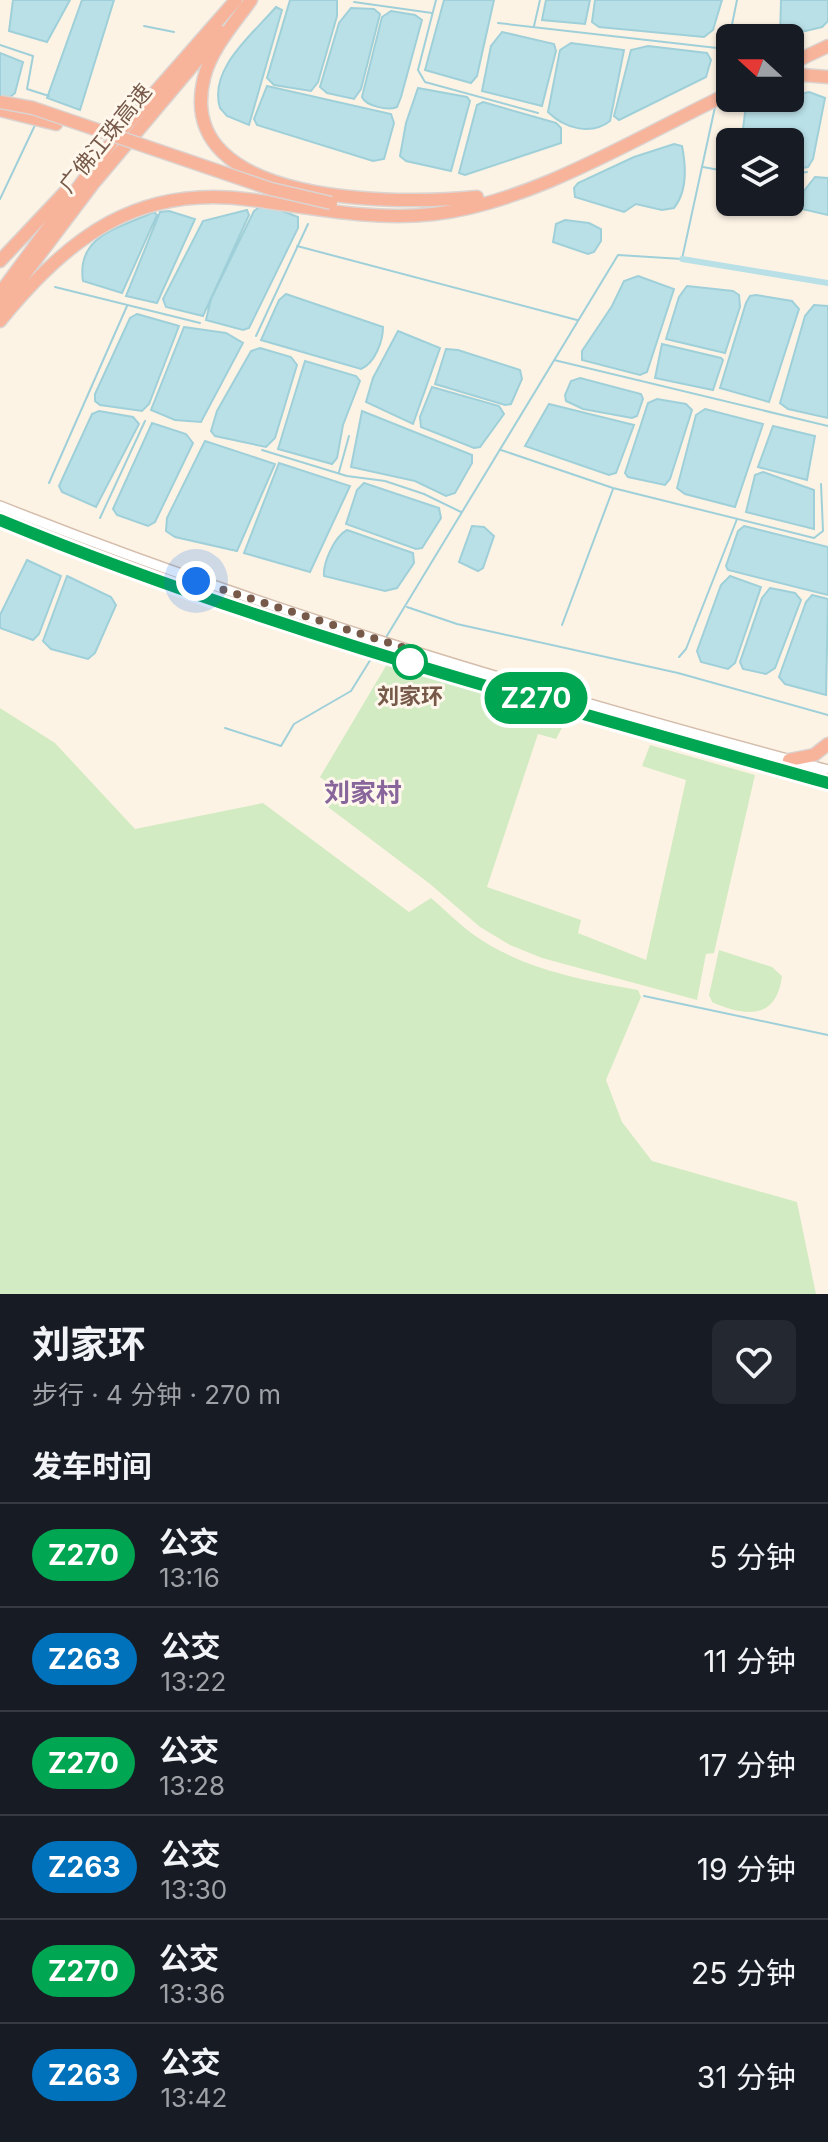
<!DOCTYPE html>
<html lang="zh">
<meta charset="utf-8">
<style>
body{margin:0;font-family:Inter,"Noto Sans SC",sans-serif;background:#242831;color:#f1f3f6;height:100vh;display:flex;flex-direction:column;font-size:30px;white-space:nowrap}
*{box-sizing:border-box;margin:0}
p{font-size:26px;color:#9ea1a6}
.icon{flex:none;width:44px;height:44px;fill:none;stroke:currentColor;stroke-width:2;stroke-linecap:round;stroke-linejoin:round}
.map{position:relative;height:1294px;overflow:hidden}
.drawer{display:flex;flex-direction:column;background:#171b24;flex:1}
.drawer>*{flex:none}
.badge{padding:0 16px;border-radius:26px;font-size:28px;line-height:52px}
.needle{width:52px;rotate:291deg}
.buttons{position:absolute;left:716px;top:24px;display:grid;gap:16px}
.buttons a{display:grid;place-items:center;width:88px;height:88px;border-radius:12px;background:#171b24;box-shadow:0 2px 6px #0004;font-size:40px}
.you{position:absolute;width:40px;height:40px;margin:-20px;border:6px solid #fff;border-radius:50%;background:#1a73e8;box-shadow:0 0 0 12px #1a73e833}
.map>.badge{position:absolute;translate:-50% -50%;box-shadow:0 0 0 4px #fff}
h2{padding:0 32px;font-size:30px;line-height:72px}
.round{display:grid;place-items:center;flex:none;width:84px;height:84px;border-radius:12px;background:#242831}
.summary{display:flex;align-items:center;justify-content:space-between;height:136px;padding:0 32px}
h1{font-size:38px;font-weight:700;line-height:60px}
ul{padding:0;list-style:none}
li{display:flex;align-items:center;gap:24px;height:104px;padding:0 32px;border-top:2px solid #363941}
li div{flex:1}
li b{display:block;font-size:30px}
li em{font-style:normal}
li .badge{min-width:88px;font-weight:700;text-align:center}
.map>svg:first-child{display:block}
</style>
<div class="map">
<svg width="828" height="1294" viewBox="0 0 828 1294">
<rect width="100%" height="100%" fill="#fdf3e5"/>
<path fill="#d3ebc3" d="M387,664L569,715L556,739L538,734L487,887L581,920L578,933L646,960L686,780L642,766L650,745L755,775L714,953L706,954L697,1000L542,958L510,945L480,927L430,884L328,807L340,792L320,777Z
M0,708L55,743L135,829L263,803L409,912L431,898C445,910 459,924 474,935C522,969 582,980 638,990L641,997L606,1080L622,1122L652,1161L797,1202L816,1294H0Z
M719,950L772,967L782,976C777,1020 745,1017 712,1002L709,995Z"/>
<path fill="#b9e0e7" stroke="#9fd0d9" stroke-width="2" d="M13,0H70L47,42L9,31Z
M82,0H114L80,110L47,98Z
M290,0H337V16L318,82L311,91L274,85L267,78Z
M444,0H494L477,76L471,83L425,70Z
M546,0H590L585,24L542,20Z
M595,0H722L713,30L704,37L599,27L592,22Z
M781,0H828V21L822,27L780,37Z
M276,7L282,10L249,125L227,116L220,108C208,69 253,34 276,7Z
M351,8L374,9L380,14L361,89L354,99L327,93L320,87L339,23Z
M391,11L415,15L422,20L401,97L397,107C388,111 366,106 362,97L382,17Z
M502,32L554,44L556,51L542,106L482,91L491,46Z
M571,43L624,50L610,121C591,136 564,128 548,112L560,50Z
M648,46L707,53L711,60L706,77L619,120L614,116L631,50Z
M0,53L23,62L15,93L9,98L0,97Z
M267,86L391,114L394,123L384,159L373,161L257,125L254,119Z
M418,88L467,97L470,101L451,171L406,161L400,156L406,123Z
M809,92L825,98L813,159L808,167L790,170V142H752L742,137L746,105Z
M483,102L556,123L561,128V143L465,175L459,173L477,105Z
M674,144L682,146C686,166 687,192 674,208L662,210L636,204L624,212L575,197L574,188L578,183L634,157Z
M815,177L828,178V215L802,209L804,191Z
M264,204L298,217V228L249,328L243,330L206,320L211,299L254,211Z
M247,210L249,215L203,316L166,307L163,299L203,221Z
M169,211L195,219L157,303L126,296L160,212Z
M154,212L157,215L122,293L83,281C76,235 120,228 154,212Z
M565,220L589,223L601,229V241L594,252L588,254L553,242L556,224Z
M638,276L674,289L647,372L640,375L582,360V351L612,306L624,281Z
M687,286L733,291L739,295L740,307L725,353L666,339L679,297Z
M286,294L383,327C383,341 375,363 361,369L261,340L279,300Z
M756,295L792,301L799,309L769,402L720,388L746,303L750,296Z
M814,305L828,306V418L788,409L780,403L805,316Z
M137,314L179,326L149,404L142,411L100,405L95,401V394L130,318Z
M184,327L226,333L243,343L201,422L175,420L151,410Z
M398,331L440,348L413,424L366,402L373,378Z
M662,344L721,358L723,360L713,390L655,378Z
M260,348L291,357L297,365L275,438L266,447L215,436L211,431L217,411L251,351Z
M446,349L458,350L520,370L522,379L511,404L505,405L435,384Z
M305,361L356,376L360,381L343,425L337,458L332,464L278,449Z
M580,378L641,394L643,399L637,416L632,418L583,409L566,401L565,395L571,381Z
M432,387L499,406L504,414L480,447L474,448L421,427L420,417Z
M657,399L686,404L692,410L670,479L665,485L628,477L625,473L648,403Z
M549,404L634,425L616,473L609,475L525,446Z
M705,409L763,424L735,507L685,494L677,488L696,415Z
M99,411L133,417L139,424L96,507L62,492L59,486L92,414Z
M362,411L472,455V463L455,493L446,496L415,481L351,467Z
M152,423L186,434L193,443L155,522L148,526L117,515L113,509Z
M773,426L815,436L807,480L758,467Z
M205,441L275,464L237,551L175,537L166,531L167,518Z
M279,463L350,486L310,572L244,553Z
M763,472L814,490V529L746,512L755,475Z
M364,483L439,508L441,518L422,548L416,549L346,524L357,490Z
M472,526L484,527L494,536L483,568L478,571L459,562Z
M744,526L828,547V595L728,570L726,566L738,531Z
M347,530L413,553L414,563L397,588L385,591L324,576C323,563 334,537 347,530Z
M27,560L61,576L39,634L33,640L0,628V615Z
M67,576L111,597L116,605L95,653L88,659L51,649L43,641Z
M730,576L761,587L735,663L728,669L701,662L697,651L721,585Z
M770,588L795,593L801,600L775,668L766,674L743,669L740,662L762,598Z
M812,595L828,599L826,695L785,684L779,677L806,602Z"/>
<g fill="none" stroke-linecap="round" stroke-linejoin="round">
<path stroke="#9fd0d9" stroke-width="2" d="M436,0L418,70L425,82L538,113
M354,2L432,13
M498,23L726,49
M144,26L174,32
M534,26L540,0
M0,45L33,56L27,89L49,96
M718,93L737,0
M703,167L730,172
M790,174L807,172
M0,199L36,123
M297,246L577,320
M55,287L200,323
M256,336L308,224
M554,360L828,426
M262,450L347,476L385,481L424,494L461,512
M501,450L613,488L814,538L823,531L821,484
M339,472L349,436
M49,483L127,306
M100,518L145,421
M407,607L457,624L678,673L828,715
M562,625L613,489
M385,639L618,255L682,259L715,107
M679,657L686,649L737,519
M225,728L281,746L294,724L351,691L374,654
M644,996L828,1035"/>
<path stroke="#b9e0e7" stroke-width="6" d="M682,259L828,283"/>
<g stroke="#d4bdab" stroke-width="12">
<path id="secondary" d="M0,506C269,613 548,695 828,770
M0,521C268,629 550,704 828,783"/>
</g>
<g stroke="#dbd4d0" stroke-width="15">
<path id="motorway" d="M251,0C234,24 211,49 204,78C172,207 401,205 477,197
M790,64L828,46
M790,74L828,77
M0,110L56,124
M0,261L66,191
M0,293L114,139L236,0
M0,307L93,184L221,32
M0,321C68,237 139,183 253,200C312,208 373,221 434,214C535,202 639,136 730,93
M789,760L814,755L828,744
M827,783L828,779"/>
</g>
<use href="#secondary" stroke="#fff" stroke-width="9"/>
<use href="#motorway" stroke="#f8b39b" stroke-width="12"/>
<g stroke="#dbd4d0" stroke-width="15" stroke-linecap="butt">
<path id="motorway-bridge" d="M0,102L33,108L271,189L331,203"/>
</g>
<use href="#motorway-bridge" stroke="#f8b39b" stroke-width="12"/>
</g>
<g fill="none" stroke-linecap="round" stroke-linejoin="round">
<g stroke="#fff" stroke-width="18">
<path id="line" d="M0,520C266,630 552,705 828,783"/>
</g>
<use href="#line" stroke="#00a651" stroke-width="12"/>
<path stroke="#765949" stroke-width="8" stroke-dasharray="0 14.4" d="M196,581L408,649L410,662"/>
</g>
<circle fill="#fff" stroke="#00a651" stroke-width="4" cx="410" cy="662" r="16"/>
<g text-anchor="middle" stroke-width="6" stroke-linejoin="round" paint-order="stroke">
<g font-size="22" fill="#765949" stroke="#fff7ec">
<text transform="translate(105 138) rotate(-51)" y="8">广佛江珠高速</text>
</g>
<g font-size="22" font-weight="bold" fill="#765949" stroke="#fff7ec">
<text x="410" y="704">刘家环</text>
</g>
<g font-size="26" font-weight="bold" fill="#88659a" stroke="#fff7ec">
<text x="363" y="802">刘家村</text>
</g>
</g>
</svg>
<div class="buttons">
<a><svg class="needle" viewBox="-14 -14 28 28"><path d="M0-13l5 13h-10z" fill="#e53935"/><path d="M0 13l5-13h-10z" fill="#9ea1a6"/></svg></a>
<a><svg class="icon" aria-label="layers" viewBox="0 0 24 24"><path d="M12 4l9 5-9 5-9-5zM3 14l9 5 9-5"/></svg></a>
</div>
<div class="you" style="left:196px;top:581px"></div>
<b class="badge" style="left:536px;top:698px;background:#00a651;color:#fff">Z270</b>
</div>
<section class="drawer">
<div class="summary"><div><h1>刘家环</h1><p>步行 · 4 分钟 · 270 m</p></div><a class="round"><svg class="icon" aria-label="heart" viewBox="0 0 24 24"><path d="M12 20l-8-8c-3-5 5-10 8-4 3-6 11-1 8 4z"/></svg></a></div>
<h2>发车时间</h2>
<ul>
<li><span class="badge" style="background:#00a651;color:#fff">Z270</span><div><b>公交</b><p>13:16</p></div><em>5 分钟</em></li>
<li><span class="badge" style="background:#0072bc;color:#fff">Z263</span><div><b>公交</b><p>13:22</p></div><em>11 分钟</em></li>
<li><span class="badge" style="background:#00a651;color:#fff">Z270</span><div><b>公交</b><p>13:28</p></div><em>17 分钟</em></li>
<li><span class="badge" style="background:#0072bc;color:#fff">Z263</span><div><b>公交</b><p>13:30</p></div><em>19 分钟</em></li>
<li><span class="badge" style="background:#00a651;color:#fff">Z270</span><div><b>公交</b><p>13:36</p></div><em>25 分钟</em></li>
<li><span class="badge" style="background:#0072bc;color:#fff">Z263</span><div><b>公交</b><p>13:42</p></div><em>31 分钟</em></li>
</ul>
</section>
